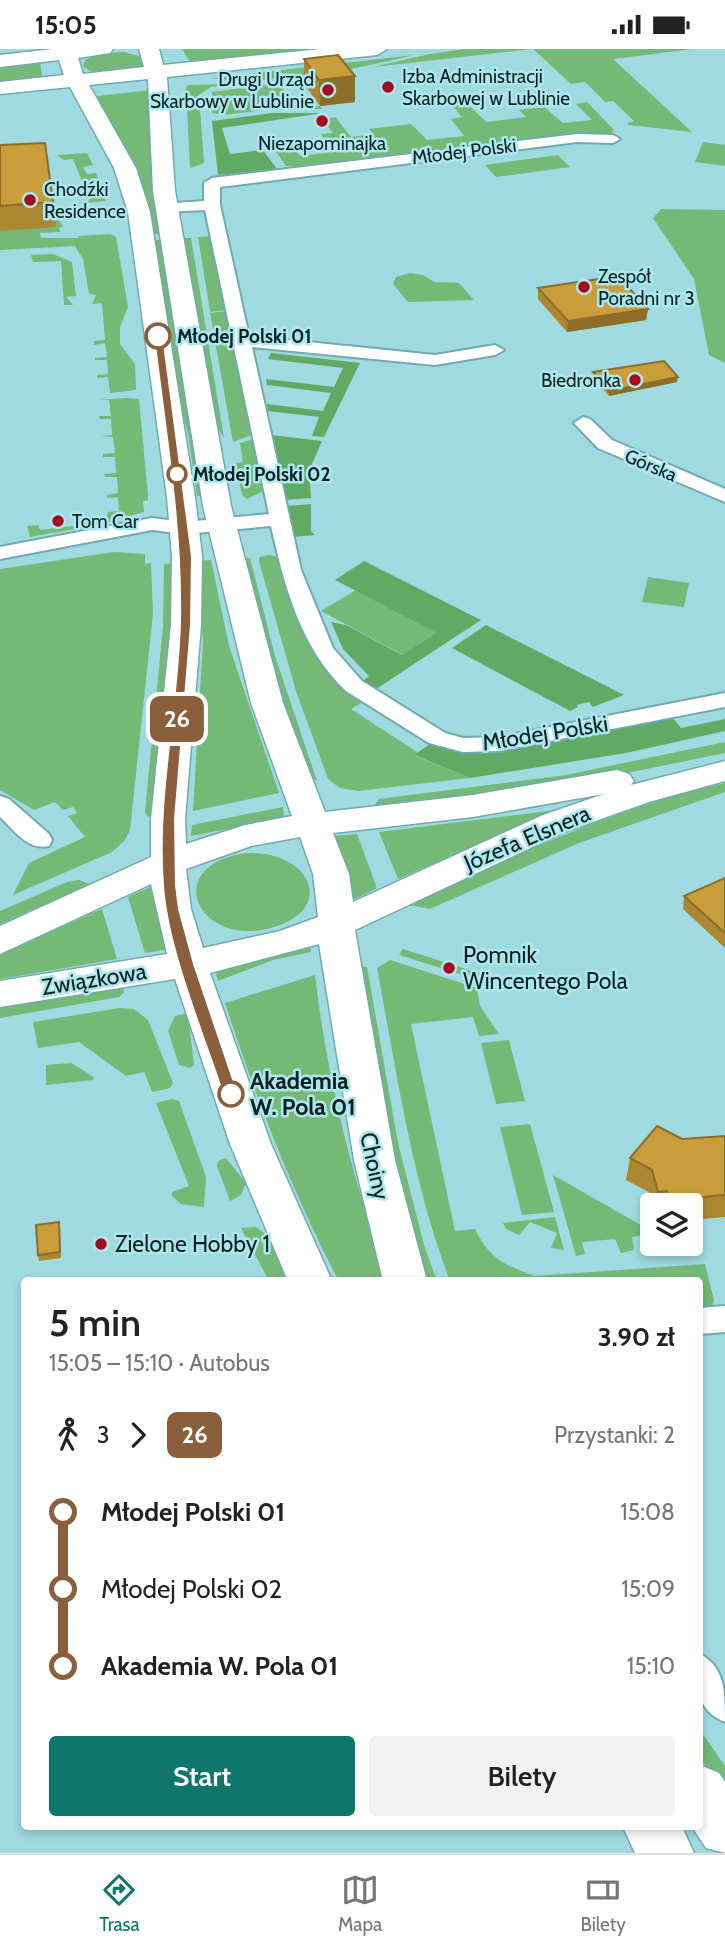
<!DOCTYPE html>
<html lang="pl">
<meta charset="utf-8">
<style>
body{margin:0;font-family:Cabin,sans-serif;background:#f2f2f2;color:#222;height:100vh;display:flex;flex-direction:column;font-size:26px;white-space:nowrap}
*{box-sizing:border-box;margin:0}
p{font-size:23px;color:#767676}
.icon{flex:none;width:38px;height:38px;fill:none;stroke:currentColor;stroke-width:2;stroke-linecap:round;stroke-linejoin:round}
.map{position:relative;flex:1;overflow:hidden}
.side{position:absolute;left:21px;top:1228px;width:682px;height:553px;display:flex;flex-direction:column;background:#fff;border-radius:7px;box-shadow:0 4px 10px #0003}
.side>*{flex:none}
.badge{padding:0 14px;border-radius:10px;font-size:24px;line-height:46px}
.fabs{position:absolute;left:640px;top:1144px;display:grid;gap:14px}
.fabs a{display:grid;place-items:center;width:63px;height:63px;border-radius:7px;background:#fff;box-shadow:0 4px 10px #0003;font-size:35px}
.map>.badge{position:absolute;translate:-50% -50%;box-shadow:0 0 0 4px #fff}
.legs{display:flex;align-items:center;gap:10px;height:77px;padding:0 28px;font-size:23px}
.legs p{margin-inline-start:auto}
.summary{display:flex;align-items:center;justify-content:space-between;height:119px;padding:0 28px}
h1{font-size:38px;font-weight:600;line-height:52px}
.action{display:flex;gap:14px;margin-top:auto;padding:14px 28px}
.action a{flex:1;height:80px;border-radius:7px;background:#0f766e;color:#fff;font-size:28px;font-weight:600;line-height:80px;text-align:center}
.action a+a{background:#f2f2f2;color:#222}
ul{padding:0 28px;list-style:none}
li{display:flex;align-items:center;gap:24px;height:77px;font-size:26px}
li i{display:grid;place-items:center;width:10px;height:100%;margin:0 9px;background:currentColor}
li i::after{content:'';width:18px;height:18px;margin:-9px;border:5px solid;border-radius:50%;background:#fff}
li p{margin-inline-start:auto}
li:first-child i{background:linear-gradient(#0000 50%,currentColor 0)}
li:last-child i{background:linear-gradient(currentColor 50%,#0000 0)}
.status{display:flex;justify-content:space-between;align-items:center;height:49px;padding:0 35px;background:#fff;direction:ltr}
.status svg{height:19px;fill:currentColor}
.tab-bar{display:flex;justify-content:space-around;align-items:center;height:98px;border-top:2px solid #e0e0e0;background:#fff;font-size:19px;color:#767676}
.tab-bar a{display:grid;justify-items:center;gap:4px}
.tab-bar .on{color:#0f766e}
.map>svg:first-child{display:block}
</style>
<div class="status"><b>15:05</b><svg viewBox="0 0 49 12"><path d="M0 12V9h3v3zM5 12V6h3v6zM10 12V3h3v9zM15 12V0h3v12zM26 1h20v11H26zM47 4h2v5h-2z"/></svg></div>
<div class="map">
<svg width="725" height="1804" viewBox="0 0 725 1804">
<rect width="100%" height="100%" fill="#9fdae0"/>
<path fill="#74b976" d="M182,0H349L192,16Z
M465,0H693L613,10L692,83L629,76L627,74L634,72L613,52L605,53L585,33L571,35L533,0L373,18L430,5Z
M125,3L145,9V18L140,21L95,25L83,17L86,10L106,4Z
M414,6C356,20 269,38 211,29Z
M40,12L43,32L0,36V15Z
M238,35L211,38L199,46L204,114L190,119L186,39L188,36Z
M274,35L281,38L297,59L320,57L322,60H273L223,66L212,64V43Z
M152,41L163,185H152L129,112L97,47Z
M587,53L614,81L610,86L578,84L299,118L286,117L270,94L289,90L300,107L333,103L321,85L333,84L323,71L335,68L351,88L373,85L369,80L411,75L427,91L464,87L451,70L462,68L452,56L467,54L486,73L526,68L519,61L544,58L563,74L592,71L576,55Z
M703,93L725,96V117L695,113Z
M87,104L93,116L83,118L87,125L96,124L106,152L82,154L90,151L73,110L64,111L57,106Z
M558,106L570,118L496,128L485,116Z
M68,159L72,169L59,171L63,178L59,179L60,183L40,184L41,189H78V187L110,185L116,188L128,258L120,278V295L135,315L136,341L110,344L108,328L97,329V326L108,325L107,311H95V309L107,308L105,294L94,296V292L105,291L102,254L92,255L96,246L89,245L83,210L75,197L0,201V182L53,160Z
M661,160L725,161V314L709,306L694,230L653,169Z
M212,187L228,261L210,263L198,188Z
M184,189H191L224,389L212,370Z
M153,191H164L204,447H197L188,384L175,339Z
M53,205L72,213L76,247L66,248L73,256H64L61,212L33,213L31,206Z
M410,224L423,226L434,233L459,234L474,251L408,253L393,235L396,228Z
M228,262L254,385L233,393L210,264Z
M127,349L139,350L148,447V451L143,452L144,463L97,476L30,488L27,477L38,476L40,481L106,473L108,463L119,462L118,448L107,449V446L118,444L117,428H105L104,425L116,424L115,408H103V405L115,404L113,388L101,387L112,386L111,370H100L99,367H111L109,351H98Z
M255,390L266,441L247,450L242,446L236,414L243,413L240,394Z
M114,503L145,505V515L151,514L153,565L130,781L125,791L112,803L13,846L29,814L85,788L68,767L77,764L73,758L63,761L55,753L34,761L0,741V520Z
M269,506L279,508L321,612L345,639L363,653L351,660L417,703L415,707L470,729L358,742L340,739L328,730L296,642L259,512V508Z
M240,508L250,509L275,607L317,732L306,725L281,658Z
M211,511L229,597L279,744L193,762L203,592L198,512Z
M176,514L155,768H148L145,763L163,577L164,515Z
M648,528L689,534L684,558L642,553Z
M356,541L438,584L403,606L321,562Z
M725,693V704L607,728L372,760L379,750L566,726Z
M725,734V743L579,794L430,860L409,856C511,807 615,759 725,734Z
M283,758L284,769L191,787L192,776Z
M557,761L398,830L379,783Z
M357,785L377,839L353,851L333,787Z
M246,804C312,801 339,863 267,880C195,896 162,816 246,804Z
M79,831L90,835L0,875V862L67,833Z
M150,838L170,900L145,904L128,848Z
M102,860L117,910L0,930V905Z
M310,896L311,903L273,911L218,932L216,924L219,921Z
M403,900L485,926L482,932L399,906Z
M390,911L477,939L480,957L499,985L479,987L473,968L411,975L455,1182L475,1180C490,1210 504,1216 535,1227L705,1215L714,1251L711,1261L700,1263V1232H450C412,1132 397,1025 377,919Z
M356,917L367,918L398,1094L424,1196L437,1232H422L414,1210Z
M315,926C323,994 337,1064 356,1130C366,1165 380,1198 390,1232H339C292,1143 256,1049 225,954Z
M123,937L124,943L119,948L0,969V955Z
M120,959L134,960L148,971L173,1034L170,1039L152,1043L144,1023L126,1027L79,993L38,999L33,973Z
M188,964L194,1016L190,1019L179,1016L168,982L175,967Z
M509,991L525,1052L496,1055L481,994Z
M71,1014L94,1028L93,1031L46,1036V1016Z
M172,1050L179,1052L206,1128L204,1158L181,1155L172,1147V1143L189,1137L156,1054Z
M530,1075L554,1163L522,1166L500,1078Z
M226,1109L246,1134L241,1146L230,1152L217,1117L218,1112Z
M553,1126L653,1183V1185L632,1188L634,1201L621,1204L615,1190L582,1193L585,1205L576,1207Z
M555,1168L564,1201L551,1199L557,1184L530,1173L519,1186L506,1180L503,1174Z
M255,1178C275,1187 282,1213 291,1232H269L241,1179Z
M700,1681L725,1717V1745L700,1709Z"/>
<path fill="#61aa64" d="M272,64H323L222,79L230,105L263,101L277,120L218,126L212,72Z
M271,304L360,314L324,388L312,387L319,368L268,362L267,355L323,362L331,344L267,336L266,330L334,338L343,319L268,310Z
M271,386L322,392L309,422L311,449L284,451Z
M311,455V482L315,486L293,488L286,457Z
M364,512L481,571L373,642L361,633L369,627L343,600L331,573L346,576L402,606L437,584L335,531Z
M486,576L624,646L593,658L589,653L577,656L578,658L570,662L452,599Z
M672,668L681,679L725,670V682L626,704L470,729L414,706L430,695L468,701L502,700Z"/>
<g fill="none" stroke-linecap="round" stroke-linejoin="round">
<g stroke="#71aab1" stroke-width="4">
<path id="street" d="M577,85L613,86L620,90L613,94L577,93L220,138V156L249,287L435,306L495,296L504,301L495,306L435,316L252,298L301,521L333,599L362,632L445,684L463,689L499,688L725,644V658L499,702L463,703L429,694L346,642C301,600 284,536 271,477L184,485L152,481L0,510V498L152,469L184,473L269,465L205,161L166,163L158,158L160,155L204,152V134L212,129Z
M583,368L590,370L612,391L725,440V453L598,399L574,374Z
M0,747L9,750L49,785L52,791L49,797C28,802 14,781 0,768Z
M725,1257V1283L700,1285V1259Z
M700,1605C725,1618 725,1643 725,1673C692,1660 700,1634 700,1605Z"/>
</g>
<g stroke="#71aab1" stroke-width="3">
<path id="secondary" d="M53,0H113L110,4L78,9L83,25L144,18L139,0H159L163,16L321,0H387L377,6L167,28L175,142L231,457L283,654L325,763L473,746L617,721L629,725L634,732L631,736L725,712V732L649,753L567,782L355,881L395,1111L427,1232H383L354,1111L319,895L210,924L271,1095L332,1232H288L230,1095L175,930L0,958V932L167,905L151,835L0,905V877L151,808V770L171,576L172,507L167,448L128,163L114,119L70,38L0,45V33L64,26L59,11L0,18V6ZM148,30L153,142L203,457L251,654L292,767L245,776L186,795L185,770L201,576L202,507L195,448L150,163L136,119L89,36ZM604,745L543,766L353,853L349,825L333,784L473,768ZM300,788L313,825L318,868L280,882L203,899L191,860L186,820L251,797Z
M700,1716L719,1724L725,1733V1804L706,1799L692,1778H700Z
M623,1778H682L694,1804H635Z"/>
</g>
<use href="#street" fill="#fff" fill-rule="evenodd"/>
<use href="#secondary" fill="#fff" fill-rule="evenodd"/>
</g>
<path fill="#ac8732" d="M304,10L355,27V53L320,57L304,35Z
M0,96L53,153L56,178L0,182Z
M538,239L648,260L646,271L567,283L538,250Z
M593,323L677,333L609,347L593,328Z
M725,829V899L683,860L684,847Z
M725,1087V1168L691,1171V1157H653V1158L649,1143L626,1131L630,1109L682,1090Z
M60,1179L61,1209L39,1212L38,1206Z"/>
<path fill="#8c6e29" d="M355,27V53L320,57L319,31Z
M648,260L646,271L567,283L568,272Z
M678,328L677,333L609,347V342Z"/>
<path fill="#c89d3a" stroke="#8c6e29" stroke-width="2" d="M338,6L355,27L319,31L304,10Z
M45,94L53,153L0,157V96Z
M618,227L648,260L568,272L538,239Z
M664,312L678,328L609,342L593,323Z
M725,829V884L684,847Z
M657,1077L682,1090L725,1087V1146L669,1151L667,1142L658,1143L652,1121L630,1109Z
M59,1173L60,1203L38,1206L36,1176Z"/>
<path fill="#8b5e3c" stroke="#fff" stroke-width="2" d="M158,284L163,287L192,507L191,576L175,770L176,836L179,860L194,915L238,1045L231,1050L223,1045C203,984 167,899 163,836C156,748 178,660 180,572C182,476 165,381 154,287Z"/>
<g fill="#a40a1c" stroke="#ace7ed" stroke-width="2.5">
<circle cx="388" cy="38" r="7"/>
<circle cx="328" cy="41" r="7"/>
<circle cx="322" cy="72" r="7"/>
<circle cx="30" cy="151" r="7"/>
<circle cx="584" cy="238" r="7"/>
<circle cx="635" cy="331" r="7"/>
<circle cx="58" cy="472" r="7"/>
<circle cx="449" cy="919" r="7"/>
<circle cx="101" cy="1195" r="7"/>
</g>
<g fill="#fff" stroke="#8b5e3c" stroke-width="3.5">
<circle cx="158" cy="287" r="12"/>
<circle cx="177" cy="425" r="9"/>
<circle cx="231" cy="1045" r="12"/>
</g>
<g text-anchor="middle" stroke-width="5" stroke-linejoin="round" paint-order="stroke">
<g font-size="19" fill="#082022" stroke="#ace7ed" text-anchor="start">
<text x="402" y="34">Izba Administracji<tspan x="402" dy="22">Skarbowej w Lublinie</tspan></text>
<text x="314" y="37" text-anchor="end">Drugi Urząd<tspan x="314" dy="22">Skarbowy w Lublinie</tspan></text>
<text x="322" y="101" text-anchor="middle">Niezapominajka</text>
<text x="44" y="147">Chodźki<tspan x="44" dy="22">Residence</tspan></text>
<text x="598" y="234">Zespół<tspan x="598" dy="22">Poradni nr 3</tspan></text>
<text x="621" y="338" text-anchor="end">Biedronka</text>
<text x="72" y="479">Tom Car</text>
</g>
<g font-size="19" fill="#082022" stroke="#ace7ed">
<text transform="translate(464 102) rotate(-7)" y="7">Młodej Polski</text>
<text transform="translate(651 416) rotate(23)" y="7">Górska</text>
</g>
<g font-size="19" font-weight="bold" fill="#082022" stroke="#ace7ed" text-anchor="start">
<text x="177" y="294">Młodej Polski 01</text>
<text x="193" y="432">Młodej Polski 02</text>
</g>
<g font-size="23" fill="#082022" stroke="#ace7ed">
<text transform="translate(545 684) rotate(-9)" y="8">Młodej Polski</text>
<text transform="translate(527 789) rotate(-23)" y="8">Józefa Elsnera</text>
<text transform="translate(94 930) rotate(-9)" y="8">Związkowa</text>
<text transform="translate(375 1117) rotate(78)" y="8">Choiny</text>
</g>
<g font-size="23" fill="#082022" stroke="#ace7ed" text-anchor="start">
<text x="463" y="914">Pomnik<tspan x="463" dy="26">Wincentego Pola</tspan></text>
<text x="115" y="1203">Zielone Hobby 1</text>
</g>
<g font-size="23" font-weight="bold" fill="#082022" stroke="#ace7ed" text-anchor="start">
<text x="250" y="1040">Akademia<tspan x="250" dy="26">W. Pola 01</tspan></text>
</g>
</g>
</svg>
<div class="fabs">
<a><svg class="icon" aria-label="layers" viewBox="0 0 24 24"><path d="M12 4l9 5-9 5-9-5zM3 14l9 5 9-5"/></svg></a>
</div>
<b class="badge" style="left:177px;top:670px;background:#8b5e3c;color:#fff">26</b>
<section class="side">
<div class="summary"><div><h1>5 min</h1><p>15:05 – 15:10 · Autobus</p></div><b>3.90 zł</b></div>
<div class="legs"><svg class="icon" aria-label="walk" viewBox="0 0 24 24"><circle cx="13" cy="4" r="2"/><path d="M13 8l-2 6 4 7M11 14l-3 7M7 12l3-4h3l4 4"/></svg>3<svg class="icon" aria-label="forward" viewBox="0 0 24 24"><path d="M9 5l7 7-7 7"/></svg><b class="badge" style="background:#8b5e3c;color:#fff">26</b><p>Przystanki: 2</p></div>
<ul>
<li><i style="color:#8b5e3c"></i><b>Młodej Polski 01</b><p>15:08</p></li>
<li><i style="color:#8b5e3c"></i><span>Młodej Polski 02</span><p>15:09</p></li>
<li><i style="color:#8b5e3c"></i><b>Akademia W. Pola 01</b><p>15:10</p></li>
</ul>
<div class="action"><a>Start</a><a>Bilety</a></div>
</section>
</div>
<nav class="tab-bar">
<a class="on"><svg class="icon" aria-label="directions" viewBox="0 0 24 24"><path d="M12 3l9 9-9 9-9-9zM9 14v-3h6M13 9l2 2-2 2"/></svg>Trasa</a>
<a><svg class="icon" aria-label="map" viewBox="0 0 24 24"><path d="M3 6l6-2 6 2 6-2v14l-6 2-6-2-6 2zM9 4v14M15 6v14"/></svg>Mapa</a>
<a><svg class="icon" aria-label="tickets" viewBox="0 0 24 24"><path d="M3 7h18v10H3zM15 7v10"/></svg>Bilety</a>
</nav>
